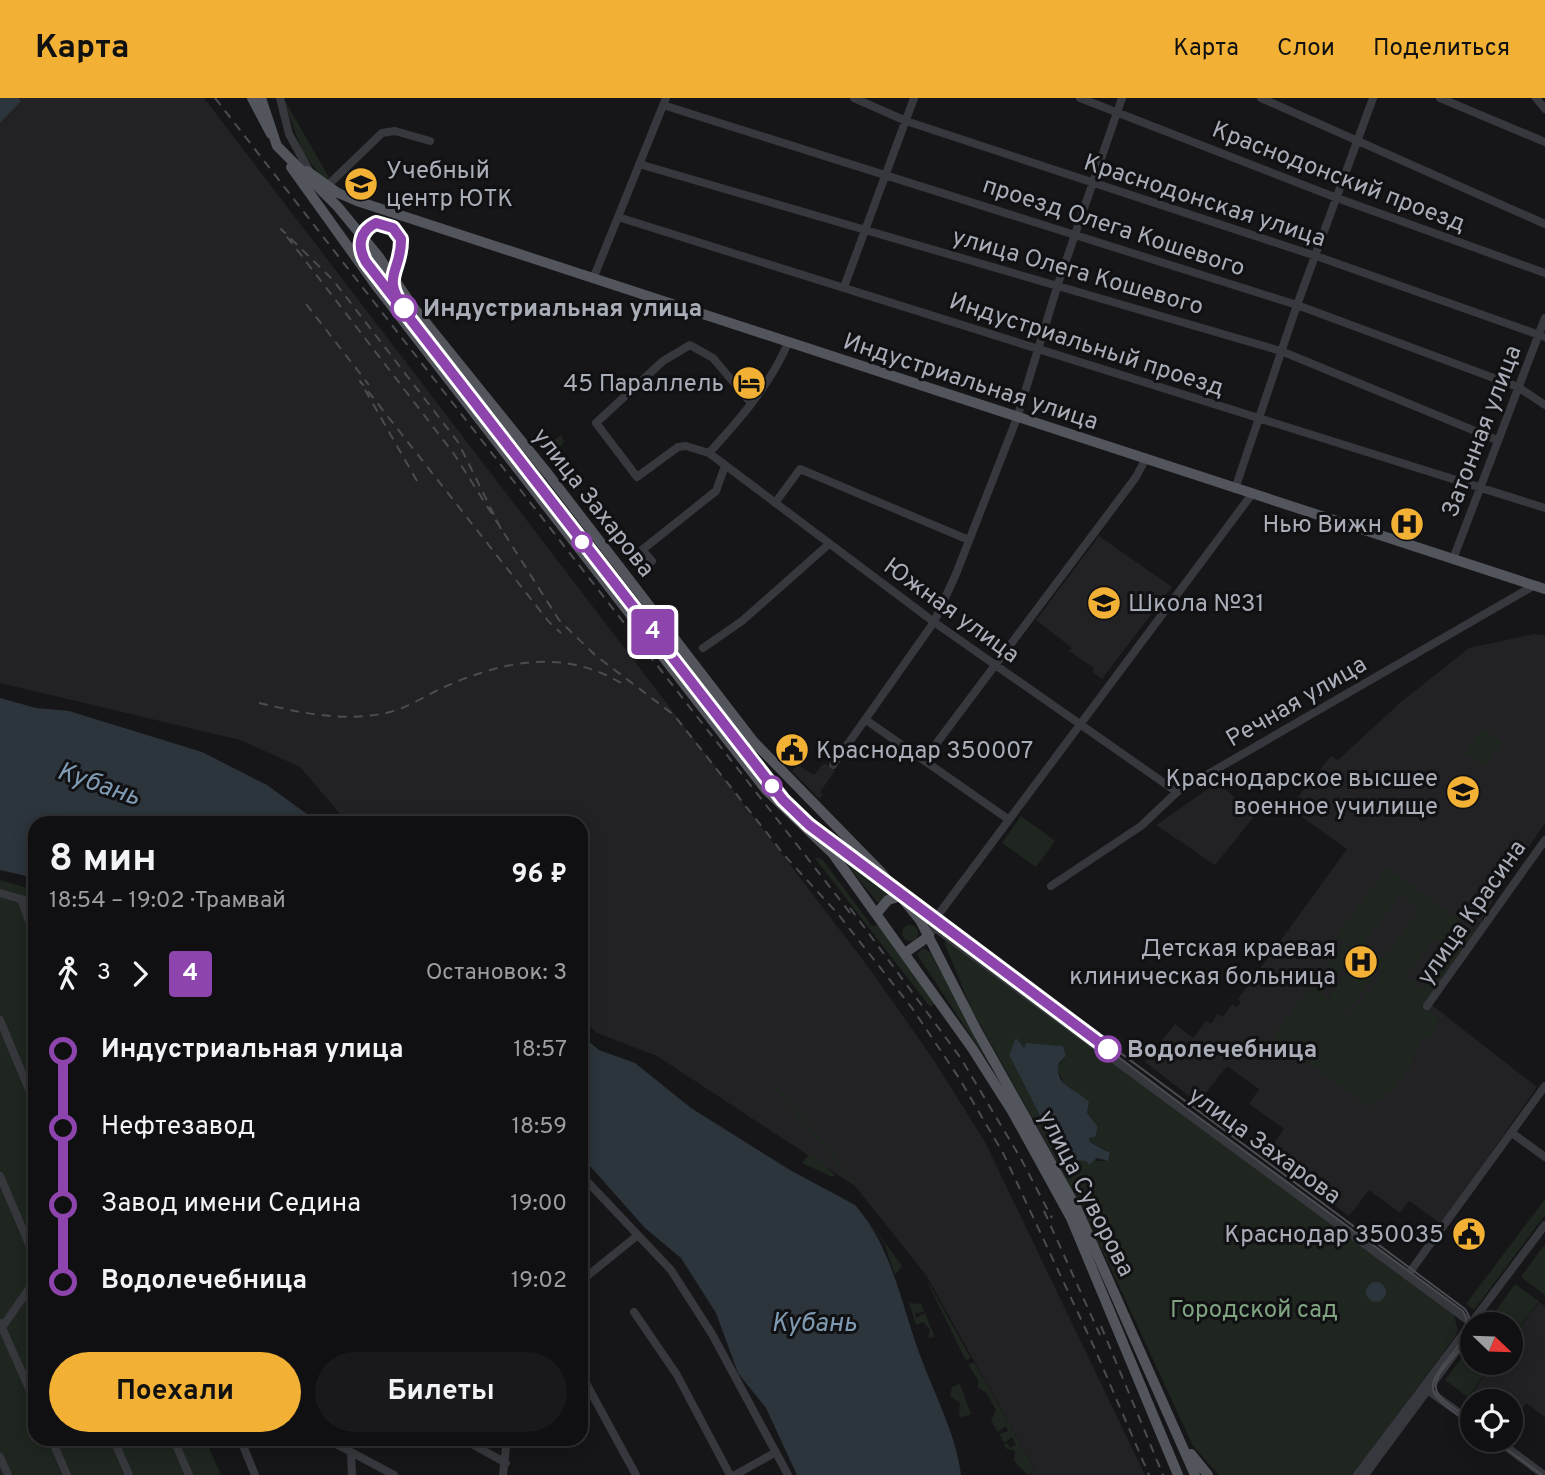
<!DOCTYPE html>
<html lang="ru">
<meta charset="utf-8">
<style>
body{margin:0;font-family:Overpass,sans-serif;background:#19191b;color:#f1f3f6;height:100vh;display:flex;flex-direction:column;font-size:26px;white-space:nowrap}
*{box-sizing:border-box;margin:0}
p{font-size:23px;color:#9c9d9f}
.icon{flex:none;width:38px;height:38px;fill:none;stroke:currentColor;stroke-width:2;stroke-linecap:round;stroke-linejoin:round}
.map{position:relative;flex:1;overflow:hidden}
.panel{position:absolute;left:28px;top:718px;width:560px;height:630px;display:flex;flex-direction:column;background:#101012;border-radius:21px;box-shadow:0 4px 18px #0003,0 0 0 2px #303032}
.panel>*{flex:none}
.badge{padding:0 14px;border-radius:5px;font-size:24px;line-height:46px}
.needle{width:46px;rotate:113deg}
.fabs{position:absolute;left:1460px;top:1214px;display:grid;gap:14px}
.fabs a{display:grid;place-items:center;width:63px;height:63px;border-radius:50%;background:#101012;box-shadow:0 4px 18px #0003,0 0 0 2px #303032;font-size:35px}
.map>.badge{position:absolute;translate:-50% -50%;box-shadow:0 0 0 4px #fff}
.legs{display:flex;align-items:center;gap:10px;height:77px;padding:0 21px;font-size:23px}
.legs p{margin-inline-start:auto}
.overview{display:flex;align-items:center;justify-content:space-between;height:119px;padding:0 21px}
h1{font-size:38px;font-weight:700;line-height:52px}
.cta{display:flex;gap:14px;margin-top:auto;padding:14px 21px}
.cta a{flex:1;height:80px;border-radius:42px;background:#f2b134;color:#111;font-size:28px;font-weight:700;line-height:80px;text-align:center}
.cta a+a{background:#19191b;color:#f1f3f6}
ul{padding:0 21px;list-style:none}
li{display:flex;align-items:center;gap:24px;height:77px;font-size:26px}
li i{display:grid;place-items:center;width:10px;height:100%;margin:0 9px;background:currentColor}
li i::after{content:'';width:18px;height:18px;margin:-9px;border:5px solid;border-radius:50%;background:#101012}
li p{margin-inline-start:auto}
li:first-child i{background:linear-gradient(#0000 50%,currentColor 0)}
li:last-child i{background:linear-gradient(currentColor 50%,#0000 0)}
header{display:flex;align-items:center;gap:42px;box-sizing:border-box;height:98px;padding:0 35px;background:#f2b134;color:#111}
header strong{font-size:33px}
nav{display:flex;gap:38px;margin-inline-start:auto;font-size:24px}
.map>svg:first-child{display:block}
</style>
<header>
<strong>Карта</strong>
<nav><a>Карта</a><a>Слои</a><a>Поделиться</a></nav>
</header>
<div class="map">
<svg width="1545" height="1377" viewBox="0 0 1545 1377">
<rect width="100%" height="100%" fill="#161618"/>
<path fill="#222225" d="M0,0H204L869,870L933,961L985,1044L1145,1377H1029L1034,1370L926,1177L855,1088L657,958L597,935L581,921V724H347L300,669L240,642L0,585Z
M1099,438L1172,489L1102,581L1092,574L1094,570L1069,553L1072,550L1036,522Z
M1534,536L1545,537V725L1497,796L1482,821L1484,827L1428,904L1537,989L1441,1126L1409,1103L1400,1115L1369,1092L1349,1118L1266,1056L1284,1031L1249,1006L1259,991L1227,968L1198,1005L1145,964L1175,926L1193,940L1206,923L1211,926L1218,916L1223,919L1232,906L1237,909L1241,904L1238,901L1347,751L1289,710L1331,658L1338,662L1402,603L1469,550Z
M824,665L835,673L820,694L823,697L819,700L792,673L798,667L814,677Z
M1217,685L1256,716L1215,767L1156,727Z
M1539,1204L1545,1208V1319L1526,1305L1510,1327V1304H1472V1310L1465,1304L1494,1265H1510V1243Z"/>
<path fill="#1e261f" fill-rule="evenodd" d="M283,1H284L330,81L322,80L303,55Z
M561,337L564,344L554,355L551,352L546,356L542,351Z
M1483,630L1502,644L1484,669L1465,655Z
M1021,718L1055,743L1036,769L1002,745Z
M828,744L867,772L890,796L878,805Z
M814,759L823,762L872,828L881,827L935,905L930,909Z
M1387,770L1477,835L1425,907L1336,838ZM1401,796L1420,812L1383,861L1363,845ZM1434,841L1453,854L1423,892L1406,878Z
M0,782L35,792V1340L205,1341L221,1377H0Z
M902 835a8 8 0 1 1 16 0a8 8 0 1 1-16 0Z
M948,843L1454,1217L1458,1233L1454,1240L1352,1377H1219L1193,1348L1107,1162L1058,1066L971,910L944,844ZM1016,942L1024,950L1034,946L1063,948L1066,958L1057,970L1065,988L1089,1004L1087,1015L1098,1029L1096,1036L1089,1040L1090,1044L1106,1052L1110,1059L1104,1063L1062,1061L1009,957Z
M1344,846L1354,854L1322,896L1349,918L1383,876L1439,921L1432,937L1420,945L1410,970L1394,990L1369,1009L1273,938Z
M923,850L930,854L996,976L920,861L917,856Z
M1355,866L1373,880L1346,913L1328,899Z
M775,985L854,1082L852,1084L775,990Z
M810,1055L835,1077L832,1079L802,1065Z
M1545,1101V1117L1474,1212L1466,1206Z
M866,1119L902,1168L895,1177L885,1147Z
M1545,1146V1197L1521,1179Z
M922,1173L971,1260L966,1263Z
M1515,1186L1539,1203L1510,1242V1227H1486Z
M909,1205L921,1206L924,1214L915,1215L916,1220L925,1215L935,1239L928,1240L930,1232L923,1224L916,1227Z
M1472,1246V1265H1493L1468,1299L1445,1282Z
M974,1264L1034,1370L1028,1377L1014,1363L1015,1353L1007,1351L1004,1347L1007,1345L1010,1350L1016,1347L1012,1339L1004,1345L999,1336L1008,1333L1006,1328L998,1334L991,1323L996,1312L986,1294L978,1290V1282L968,1267Z
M960,1286L971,1316L962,1319L959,1318L960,1305L950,1298L952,1289Z"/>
<path fill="#2c353c" d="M0,0H18L21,3L0,25Z
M0,600L36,610L69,613L202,654L267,687L318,724H35V780L0,772Z
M581,937L599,952L635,965L691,1010L790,1072L855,1107C894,1151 902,1212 923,1265C937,1302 956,1337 961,1377H797L766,1310L738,1275L716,1215L681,1160L645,1130L581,1058Z
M1016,940L1024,950L1026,945L1063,948L1066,958L1059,965C1053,988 1077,991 1089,1004L1087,1015L1098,1029L1095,1039L1089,1040L1090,1044L1110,1055L1108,1063L1097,1060L1089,1067L1086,1063L1062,1061L1009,957Z
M1366 1194a10 10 0 1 1 20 0a10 10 0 1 1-20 0Z"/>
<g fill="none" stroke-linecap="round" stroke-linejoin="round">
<path stroke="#37383d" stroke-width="8" d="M280,0L289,36L311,76
M854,0L906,23L1316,158L1545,239
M1080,0L1337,100L1545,175
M1261,0L1545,126
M1440,0L1545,44
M1536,0L1545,11
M663,7L1297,207L1518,289L1545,307
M639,66L1281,253L1497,342
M327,88L382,35L395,33L430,43
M618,119L1545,410
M593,181L666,0
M844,189L914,0
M751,305L713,260L690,247L663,263L596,325L637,379L678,349L686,348L709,355L934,524L1177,694
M709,355C740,321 770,287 788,245
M1235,391L1297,207L1373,0
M775,405L800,371L969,442
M1453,461L1545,220
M652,463L642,452L716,393L725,368
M703,550L742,523L829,446
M866,622L1008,721
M924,662L1136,379L1145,362
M833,667L934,524L956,476L1017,320L1058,186L1122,0
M1051,788L1141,728L1177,694L1535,487
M0,795L35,805
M21,801L35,839
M934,829L1470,1224
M932,833L938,817L1252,396
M1427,908L1545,742
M0,922L35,1006
M1512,1035L1545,1059
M581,1077L671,1172L712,1236L788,1377
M0,1078L35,1160
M1407,1178L1545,988
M581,1183L638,1137
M634,1214L677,1277L730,1377
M0,1225L35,1304
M1,1231L35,1182
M581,1276L636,1377
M1426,1291L1472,1324
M51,1340L67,1377
M113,1340L129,1377
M173,1340L189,1377
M240,1340L255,1377
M325,1340L394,1377
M461,1340L506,1365
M1497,1342L1544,1377
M351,1355L352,1377
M0,1359L8,1377
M503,1377L507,1340
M735,1377L776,1354
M1357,1377L1545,1127
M1365,1377L1472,1232"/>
<path stroke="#53555c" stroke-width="10" d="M252,0L271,36
M261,0L277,48L338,109L379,159L414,210L548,376L754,644L880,773L920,822L977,933L1077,1111L1195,1377
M291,69L377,189L766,692L833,756L972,950L1012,1013L1071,1120L1178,1377
M307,73L338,95L357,103L1545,491
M877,815L888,802L901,798
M905,855L929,838
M1191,1356L1208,1377"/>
<path stroke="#4a4c52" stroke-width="2" d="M1472,1322C1462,1315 1442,1305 1437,1294C1426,1268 1489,1246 1465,1211L811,725L785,700L392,195C390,174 406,152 398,134L383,125L368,130C346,156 386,192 401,213L783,702L809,727L1193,1015L1463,1213C1482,1247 1416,1275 1437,1299C1445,1310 1461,1318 1472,1326
M1494,1342L1542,1377"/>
<path stroke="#4a4c52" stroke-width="2" stroke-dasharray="9 7" stroke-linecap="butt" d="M215,0L854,820
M306,206L369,287
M417,383L360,283L549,524L561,535
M501,431L458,344L333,182L281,131L454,356L559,522L595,557L674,617L785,758L838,816L912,910L959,980L1003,1055L1094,1249L1149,1377
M259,605C301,615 343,624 386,615C405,611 424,599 440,591C499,564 561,549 621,585
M850,810L960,959L1020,1059L1052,1120
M1044,1113L1100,1237
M1101,1228L1163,1377"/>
</g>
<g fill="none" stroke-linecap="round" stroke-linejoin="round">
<g stroke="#fff" stroke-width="16">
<path id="line-1" d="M404,210C380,178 402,173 401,141L393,130L376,125C359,133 357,149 366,164L783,702L809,727L1108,951"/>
</g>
<use href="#line-1" stroke="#8e44ad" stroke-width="10"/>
</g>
<defs>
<g id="university-disc" transform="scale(1.75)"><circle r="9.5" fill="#f2b134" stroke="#111113"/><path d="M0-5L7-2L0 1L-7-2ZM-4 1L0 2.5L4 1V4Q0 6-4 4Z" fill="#111"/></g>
<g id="hotel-disc" transform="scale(1.75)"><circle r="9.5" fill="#f2b134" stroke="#111113"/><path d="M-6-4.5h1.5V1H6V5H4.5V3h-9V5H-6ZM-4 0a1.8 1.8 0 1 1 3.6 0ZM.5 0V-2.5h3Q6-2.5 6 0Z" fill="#111"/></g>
<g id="hospital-disc" transform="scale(1.75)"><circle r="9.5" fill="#f2b134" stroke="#111113"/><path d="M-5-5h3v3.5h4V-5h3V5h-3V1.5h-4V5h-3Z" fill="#111"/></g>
<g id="school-disc" transform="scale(1.75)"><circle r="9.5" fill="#f2b134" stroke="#111113"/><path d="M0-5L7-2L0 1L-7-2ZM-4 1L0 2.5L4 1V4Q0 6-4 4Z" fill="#111"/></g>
<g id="civic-disc" transform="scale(1.75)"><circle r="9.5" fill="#f2b134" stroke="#111113"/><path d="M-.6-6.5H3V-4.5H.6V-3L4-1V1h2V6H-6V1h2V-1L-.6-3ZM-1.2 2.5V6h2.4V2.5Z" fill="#111"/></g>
</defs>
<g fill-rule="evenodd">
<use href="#university-disc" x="361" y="86"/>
<use href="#hotel-disc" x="749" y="285"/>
<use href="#hospital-disc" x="1407" y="426"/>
<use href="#school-disc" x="1104" y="505"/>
<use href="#civic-disc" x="792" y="652"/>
<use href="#university-disc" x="1463" y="694"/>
<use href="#hospital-disc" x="1361" y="864"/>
<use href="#civic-disc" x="1469" y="1136"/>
</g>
<g fill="#fff" stroke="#8e44ad" stroke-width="3.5">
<circle cx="404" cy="210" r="12"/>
<circle cx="582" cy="444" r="9"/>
<circle cx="772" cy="688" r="9"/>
<circle cx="1108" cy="951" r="12"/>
</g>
<g text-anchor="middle" stroke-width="6" stroke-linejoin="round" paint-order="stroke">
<g font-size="24" fill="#a8adb8" stroke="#111113" text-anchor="end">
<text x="386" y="80" text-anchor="start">Учебный<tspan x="386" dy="28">центр ЮТК</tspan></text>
<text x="724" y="293">45 Параллель</text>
<text x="1382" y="434">Нью Вижн</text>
<text x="1128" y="513" text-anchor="start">Школа №31</text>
<text x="816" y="660" text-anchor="start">Краснодар 350007</text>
<text x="1438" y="688">Краснодарское высшее<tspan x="1438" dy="28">военное училище</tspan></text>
<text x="1336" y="858">Детская краевая<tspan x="1336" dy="28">клиническая больница</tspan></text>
<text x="1444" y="1144">Краснодар 350035</text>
</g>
<g font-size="24" fill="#a8adb8" stroke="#111113">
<text transform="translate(1339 78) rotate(21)" y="8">Краснодонский проезд</text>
<text transform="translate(1205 102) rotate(18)" y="8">Краснодонская улица</text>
<text transform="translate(1114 128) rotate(18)" y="8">проезд Олега Кошевого</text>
<text transform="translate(1078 173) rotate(16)" y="8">улица Олега Кошевого</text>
<text transform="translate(1087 246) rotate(18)" y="8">Индустриальный проезд</text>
<text transform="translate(971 283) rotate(18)" y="8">Индустриальная улица</text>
<text transform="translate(1481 333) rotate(-69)" y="8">Затонная улица</text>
<text transform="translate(594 404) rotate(52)" y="8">улица Захарова</text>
<text transform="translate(952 512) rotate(36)" y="8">Южная улица</text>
<text transform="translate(1296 603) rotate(-30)" y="8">Речная улица</text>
<text transform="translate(1471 814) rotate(-55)" y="8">улица Красина</text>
<text transform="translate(1265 1047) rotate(36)" y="8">улица Захарова</text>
<text transform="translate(1087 1095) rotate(63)" y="8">улица Суворова</text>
</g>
<g font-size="24" font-weight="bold" fill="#a8adb8" stroke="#111113" text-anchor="start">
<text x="423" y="218">Индустриальная улица</text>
<text x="1127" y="959">Водолечебница</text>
</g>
<g font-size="24" fill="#7fa381" stroke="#111113">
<text x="1254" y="1219">Городской сад</text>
</g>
<g font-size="26" font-style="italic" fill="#7f9bb3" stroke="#111113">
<text transform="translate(99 685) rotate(19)" y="9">Кубань</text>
<text x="814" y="1233">Кубань</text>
</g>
</g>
</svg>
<div class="fabs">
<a><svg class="needle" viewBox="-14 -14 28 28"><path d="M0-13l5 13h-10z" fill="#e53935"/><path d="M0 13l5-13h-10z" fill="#9c9d9f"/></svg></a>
<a><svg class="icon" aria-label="locate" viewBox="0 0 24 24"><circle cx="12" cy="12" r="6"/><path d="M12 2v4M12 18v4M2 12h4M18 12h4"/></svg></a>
</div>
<b class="badge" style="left:653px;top:534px;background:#8e44ad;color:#fff">4</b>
<section class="panel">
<div class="overview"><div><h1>8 мин</h1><p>18:54 – 19:02 · Трамвай</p></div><b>96 ₽</b></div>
<div class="legs"><svg class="icon" aria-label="walk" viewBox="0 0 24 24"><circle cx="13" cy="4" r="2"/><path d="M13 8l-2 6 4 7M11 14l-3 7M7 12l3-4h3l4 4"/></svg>3<svg class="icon" aria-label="forward" viewBox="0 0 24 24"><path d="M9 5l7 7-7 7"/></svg><b class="badge" style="background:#8e44ad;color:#fff">4</b><p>Остановок: 3</p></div>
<ul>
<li><i style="color:#8e44ad"></i><b>Индустриальная улица</b><p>18:57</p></li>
<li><i style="color:#8e44ad"></i><span>Нефтезавод</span><p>18:59</p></li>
<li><i style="color:#8e44ad"></i><span>Завод имени Седина</span><p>19:00</p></li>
<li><i style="color:#8e44ad"></i><b>Водолечебница</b><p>19:02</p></li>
</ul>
<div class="cta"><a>Поехали</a><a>Билеты</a></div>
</section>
</div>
